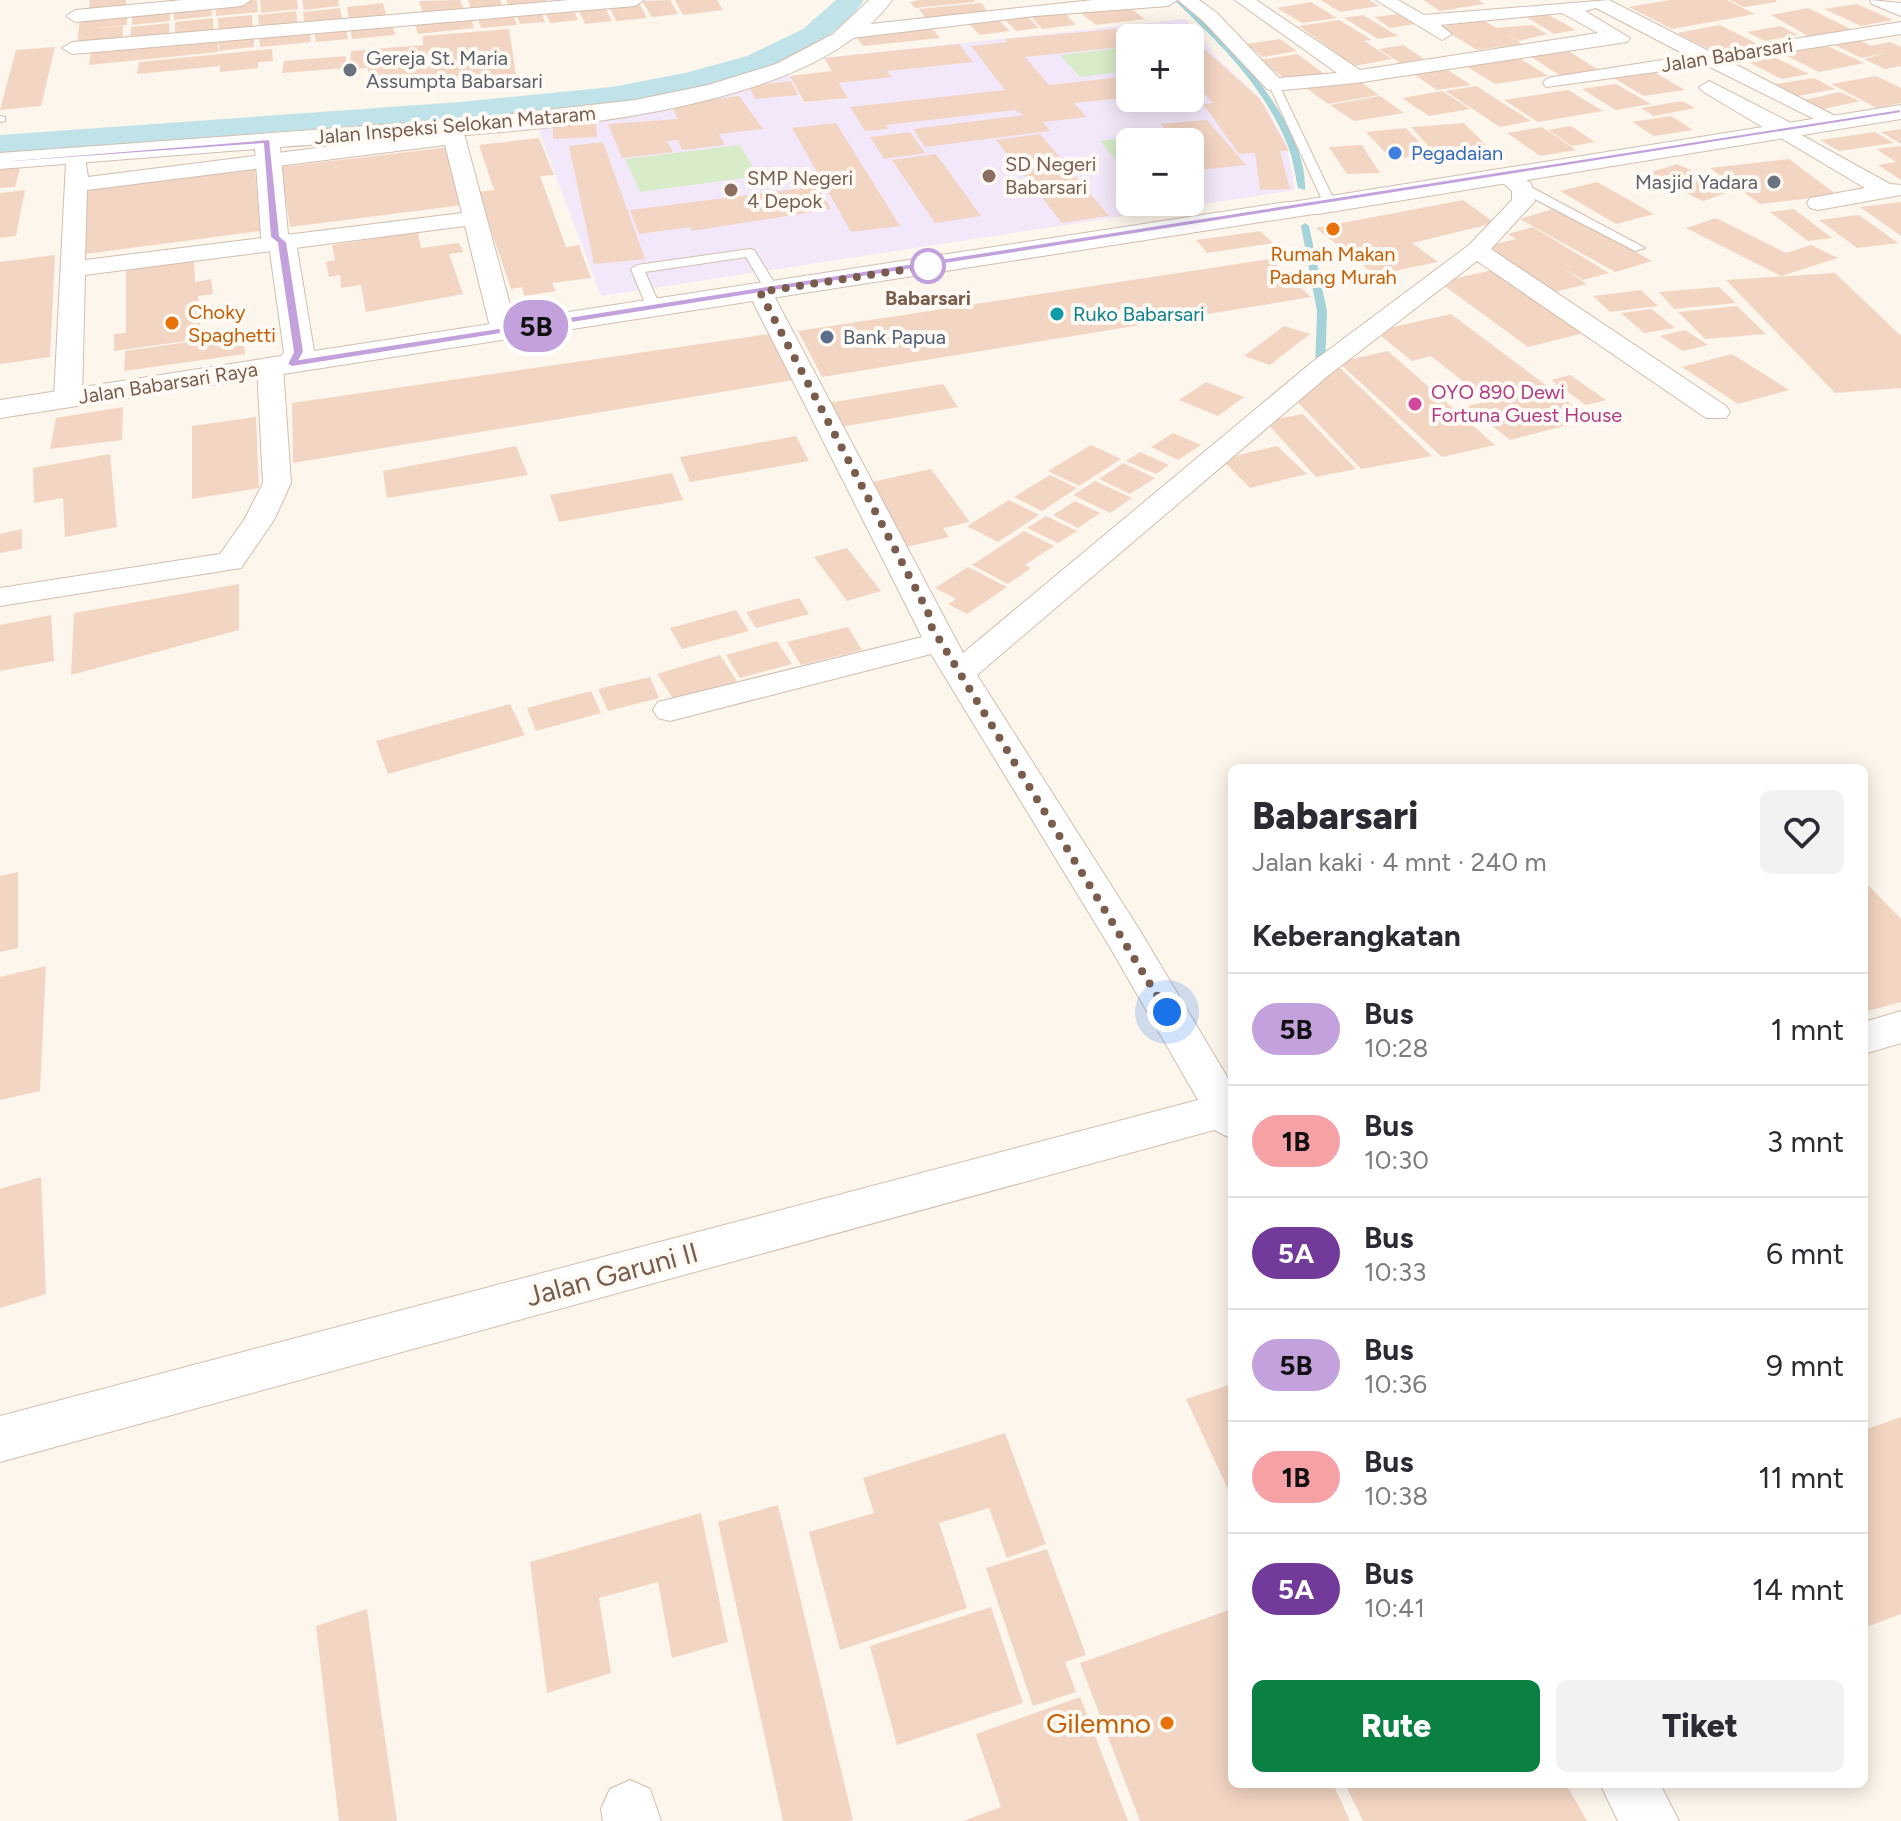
<!DOCTYPE html>
<html lang="id">
<meta charset="utf-8">
<style>
body{margin:0;font-family:Figtree,sans-serif;background:#f2f2f3;color:#2b2b33;height:100vh;display:flex;flex-direction:column;font-size:30px;white-space:nowrap}
*{box-sizing:border-box;margin:0}
p{font-size:26px;color:#7c7c81}
.icon{flex:none;width:44px;height:44px;fill:none;stroke:currentColor;stroke-width:2;stroke-linecap:round;stroke-linejoin:round}
.map{position:relative;flex:1;overflow:hidden}
.side{position:absolute;left:1228px;top:764px;width:640px;height:1024px;display:flex;flex-direction:column;background:#fff;border-radius:12px;box-shadow:0 4px 20px #0003}
.side>*{flex:none}
.badge{padding:0 16px;border-radius:26px;font-size:28px;line-height:52px}
.fabs{position:absolute;left:1116px;top:24px;display:grid;gap:16px}
.fabs a{display:grid;place-items:center;width:88px;height:88px;border-radius:12px;background:#fff;box-shadow:0 4px 20px #0003;font-size:40px}
.you{position:absolute;width:40px;height:40px;margin:-20px;border:6px solid #fff;border-radius:50%;background:#1a73e8;box-shadow:0 0 0 12px #1a73e833}
.map>.badge{position:absolute;translate:-50% -50%;box-shadow:0 0 0 4px #fff}
h2{padding:0 24px;font-size:30px;line-height:72px}
.round{display:grid;place-items:center;flex:none;width:84px;height:84px;border-radius:12px;background:#f2f2f3}
.head{display:flex;align-items:center;justify-content:space-between;height:136px;padding:0 24px}
h1{font-size:38px;font-weight:800;line-height:60px}
.primary-button{display:flex;gap:16px;margin-top:auto;padding:16px 24px}
.primary-button a{flex:1;height:92px;border-radius:12px;background:#0b8043;color:#fff;font-size:32px;font-weight:800;line-height:92px;text-align:center}
.primary-button a+a{background:#f2f2f3;color:#2b2b33}
ul{padding:0;list-style:none}
li{display:flex;align-items:center;gap:24px;height:112px;padding:0 24px;border-top:2px solid #e1e1e2}
li div{flex:1}
li b{display:block;font-size:30px}
li em{font-style:normal}
li .badge{min-width:88px;font-weight:700;text-align:center}
.map>svg:first-child{display:block}
</style>
<div class="map">
<svg width="1901" height="1821" viewBox="0 0 1901 1821">
<rect width="100%" height="100%" fill="#fdf6ec"/>
<path fill="#f3e8fa" fill-rule="evenodd" d="M1185,19L1219,60L1260,98L1286,143L1295,190L601,296L536,123L788,73L803,103L848,98L824,58ZM1130,38H1190V98H1130ZM1130,142H1190V202H1130Z"/>
<path fill="#d8ecc9" d="M1130,47V71L1080,77L1060,55Z
M1154,134L1161,142H1130L1128,175L1100,141Z
M740,145L758,176L640,192L625,159Z"/>
<path fill="#bfe3e8" stroke="#a5d3da" stroke-width="2" d="M207,124L204,134L0,148V138Z"/>
<g fill="none" stroke-linecap="round" stroke-linejoin="round">
<path fill="#a5d3da" fill-rule="evenodd" d="M1174,0H1181C1228,38 1308,126 1305,190L1298,188C1295,174 1293,159 1288,146C1263,84 1220,44 1174,0Z
M1305,223L1309,226L1327,311L1325,369L1320,372L1315,369L1317,311L1301,226Z"/>
<path fill="#bfe3e8" fill-rule="evenodd" d="M836,0H864C783,118 449,120 315,129C210,137 105,145 0,153V135L460,102L612,87L685,73L747,56L803,29Z"/>
</g>
<path fill="#f3d5c3" d="M90,0H126V7L89,11Z
M257,0L258,12L216,16L215,4Z
M260,0H297L298,9L261,13Z
M302,0H338L339,6L304,10Z
M460,0L465,12L424,16L419,1Z
M468,0H500L503,9L472,12Z
M506,0H546L548,5L510,9Z
M670,0L678,14L652,17L642,1Z
M675,0H717L723,10L683,15Z
M920,0H974V2L915,8L910,2Z
M1321,0H1369L1379,6L1340,12Z
M1423,0H1478L1484,4L1440,11Z
M1670,0H1727L1755,14L1672,29L1629,7Z
M1730,0H1776V2L1744,7Z
M638,1L647,18L616,21L608,4Z
M1311,2L1337,18L1302,23L1277,8Z
M383,3L387,19L350,23L347,7Z
M981,3L988,12L926,19L919,9Z
M211,4L212,16L174,20V8Z
M603,4L612,21L585,24L577,7Z
M1857,4L1893,20L1861,26L1824,9Z
M1127,6L1145,19L1096,25L1081,13Z
M170,7V21L132,25V11Z
M340,8L343,23L305,27L303,12Z
M1808,8L1853,30L1810,37L1771,15Z
M573,9L578,20L550,23L545,12Z
M540,10L545,22L520,24L516,13Z
M1062,10L1076,25L1042,29L1028,13Z
M296,11L298,27L260,31L258,15Z
M127,12V25L88,29L123,26L122,41L77,45L80,17Z
M1543,12L1576,30L1554,34L1523,15Z
M513,13L517,25L481,28L477,17Z
M1024,13L1039,28L1016,31L1001,16Z
M1398,14L1415,24L1390,28L1374,17Z
M252,15L253,31L219,35L218,18Z
M1363,15L1398,36L1378,39L1344,18Z
M470,16L474,28L418,34L414,22Z
M213,18L214,34L175,38V22Z
M997,18L1010,31L980,35L967,22Z
M1339,20L1372,40L1364,41L1392,59L1354,66L1299,26Z
M1483,20L1496,28L1532,25L1547,34L1519,41L1505,32L1522,44L1477,50L1440,27Z
M169,23L170,38L130,42L131,27Z
M392,23L395,35L352,39L350,28Z
M1720,25L1760,45L1717,53L1677,33Z
M930,26L940,38L863,46L854,34Z
M1780,26L1798,35L1765,41L1747,32Z
M346,27L348,39L316,42L314,31Z
M1138,27L1146,35L1184,31L1260,99L1289,151H1280L1290,189L1260,190L1255,153L1239,154L1203,104L1213,103L1200,89L1190,90V38H1130V46L1025,57L1049,85L1130,76V97L1074,103L1087,117L1043,122L1050,131L925,147L913,129L1024,115L1015,110L886,125L888,129L865,131L850,107L1005,90L971,46L1007,42L1005,39Z
M509,29L516,75L368,88V68L350,69L351,51L423,45V36Z
M309,30L311,42L260,47L259,36Z
M254,36V47L219,51V40Z
M1853,37L1871,46L1890,42L1901,47V66L1885,69L1864,59L1888,52L1862,58L1828,42Z
M218,39V52L89,65L91,51Z
M1280,39L1297,51L1263,57L1246,44Z
M959,44L973,62L887,71L892,77L839,83L848,98L804,102L790,76L832,71L824,58Z
M1403,45L1424,59L1400,63L1379,49Z
M1825,45L1864,63L1819,72L1781,53Z
M55,47L41,106L0,110L16,50Z
M272,49L273,61L258,62V68L220,72V66L137,74L139,62Z
M1568,51L1599,70L1561,76L1530,56Z
M1297,54L1326,75L1288,81L1260,60Z
M1768,54L1809,74L1782,79L1742,59Z
M346,56V68L282,73L284,61Z
M1516,56L1548,76L1495,84L1464,65Z
M1445,68L1471,85L1437,90L1412,73Z
M1650,70L1685,90L1644,96L1610,76Z
M1876,76L1901,88V103L1877,108L1831,84Z
M1814,78L1835,89L1798,96L1776,84Z
M1356,79L1379,95L1328,104L1306,88Z
M791,81L798,95L755,99L749,86Z
M1616,84L1651,104L1616,110L1582,89Z
M1476,86L1531,121L1500,127L1445,91Z
M1568,90L1603,111L1538,122L1504,100Z
M1442,91L1470,109L1429,116L1402,98Z
M1840,92L1860,101L1819,110L1800,101Z
M739,96L763,129L719,134L725,145L682,150L678,140L667,141L673,152L622,158L608,124L678,119L671,105Z
M1380,96L1404,113L1354,121L1330,105Z
M1682,101L1695,108L1654,116L1641,108Z
M1671,116L1693,130L1654,136L1632,122Z
M1207,120L1246,165L1199,170L1190,159V142H1176L1161,124Z
M596,121L597,137L553,139V123Z
M836,123L900,226L851,232L792,128Z
M1464,123L1486,145L1431,149L1411,127Z
M1571,126L1595,142L1572,146L1548,130Z
M1542,127L1576,150L1540,156L1507,133Z
M1406,128L1432,155L1391,159L1366,132Z
M1901,129V144L1881,132Z
M910,132L925,153L884,159L870,137Z
M1875,132L1894,143L1839,151L1820,140Z
M1040,134L1109,216L1062,223L996,140Z
M539,138L554,175L540,176L566,247L579,245L591,278L552,283L556,291L524,296L522,287L511,289L478,192L494,190L479,145Z
M603,142L645,259L594,264L569,146Z
M1362,145L1380,173L1347,174L1329,147Z
M1901,146V180L1878,165L1896,162L1876,149Z
M450,147L463,205L290,227L281,167Z
M936,154L981,216L935,223L892,160Z
M1789,159L1837,195L1760,204L1710,168Z
M1677,164L1735,190L1703,201L1645,174Z
M21,165L15,187L0,188V168Z
M255,169L260,231L78,255L86,190Z
M1597,182L1654,214L1616,224L1560,191Z
M818,186L831,209L692,231L691,227L639,234L630,210Z
M25,190L16,236L0,238V193Z
M1463,200L1495,223L1412,243L1438,262L1375,275L1316,228Z
M1901,202V236L1860,207Z
M1556,208L1652,261L1615,272L1520,219Z
M1794,209L1832,238L1808,241L1770,212Z
M1859,215L1898,243L1857,248L1819,220Z
M1716,218L1786,253L1811,245L1838,258L1781,276L1686,228Z
M1533,227L1609,273L1583,280L1557,264L1587,284L1551,293L1480,248L1516,239L1508,234Z
M1260,231L1273,243L1207,253L1196,240Z
M418,232L421,248L459,243L463,252L449,254L463,294L366,312L361,285L341,288L340,275L329,277L326,262L335,260L332,245Z
M55,255L50,357L0,364V262Z
M1270,259L1311,297L822,377L798,331Z
M194,260L195,282L211,279L213,294L198,296L201,339L114,351V334L126,333V269Z
M1493,270L1584,333L1528,347L1439,282Z
M1835,273L1901,336V388L1835,393L1726,280Z
M1719,287L1736,303L1674,309L1659,292Z
M1641,290L1658,306L1610,312L1593,296Z
M1737,306L1766,334L1705,339L1678,312Z
M1652,309L1675,328L1644,333L1621,313Z
M1451,314L1591,419L1510,440L1468,406L1488,401L1431,356L1412,361L1375,331Z
M1284,326L1310,334L1270,365L1244,356Z
M1685,330L1708,345L1683,351L1660,336Z
M243,334L245,354L124,371L125,351Z
M770,334L794,380L293,463L292,403Z
M1388,351L1495,445L1442,457L1338,362Z
M1732,354L1789,390L1738,404L1682,367Z
M1335,363L1432,456L1361,469L1291,395Z
M1570,375L1606,400L1586,405L1551,380Z
M1206,382L1244,397L1218,416L1179,400Z
M943,384L958,407L840,427L828,403Z
M123,407L122,440L50,449L56,418Z
M1303,414L1356,469L1316,477L1265,421Z
M256,417L259,488L192,499V426Z
M1173,433L1201,445L1178,460L1151,447Z
M796,436L809,461L690,482L680,457Z
M1091,445L1121,459L1079,486L1048,471Z
M516,446L528,475L387,498L383,471Z
M1277,446L1307,474L1250,488L1221,459Z
M1140,452L1169,465L1156,474L1126,461Z
M110,454L117,527L65,537L63,498L34,503L33,468Z
M1123,463L1155,478L1130,494L1099,479Z
M931,469L970,522L943,528L949,537L906,547L863,484Z
M672,473L683,500L559,522L550,495Z
M1050,475L1077,488L1042,511L1014,497Z
M1095,481L1132,498L1110,513L1073,495Z
M1009,500L1039,515L998,542L967,526Z
M1075,501L1100,513L1078,528L1053,515Z
M1046,516L1077,531L1058,543L1027,528Z
M22,529V549L0,553V534Z
M1024,531L1054,546L1025,565L1031,568L1008,584L972,565Z
M847,548L881,591L847,601L814,557Z
M968,567L1007,587L967,614L948,604L956,599L935,588Z
M239,584V630L71,675L74,613Z
M799,598L809,614L756,628L746,612Z
M736,610L749,631L682,649L670,628Z
M51,615L54,661L0,671V625Z
M848,627L862,650L801,665L787,642Z
M777,641L792,664L740,678L726,655Z
M720,655L737,681L674,700L657,674Z
M650,677L659,698L608,711L598,689Z
M591,691L601,713L536,731L527,708Z
M510,704L525,735L388,774L376,741Z
M18,872V948L0,952V876Z
M1864,881L1901,919V1002L1864,1012Z
M46,966L40,1091L0,1100V977Z
M41,1177L46,1294L0,1308V1189Z
M1232,1384V1498L1186,1399Z
M1901,1417V1614L1864,1628V1430Z
M1005,1433L1046,1544L1007,1558L989,1508L939,1523L967,1608L840,1650L809,1532L874,1513L863,1478Z
M778,1505L853,1820L849,1821H783L718,1522Z
M701,1513L728,1642L672,1658L658,1582L599,1598L611,1673L547,1693L530,1562Z
M1047,1549L1086,1655L1065,1662L1076,1692L1033,1706L986,1568Z
M991,1607L1023,1703L897,1745L870,1646Z
M367,1609L381,1711L397,1821H339L316,1626Z
M1232,1609V1784H1333L1350,1821H1140L1080,1663Z
M1080,1697L1128,1821H963L1001,1807L976,1734Z
M1345,1784H1566L1587,1821H1363Z"/>
<g fill="none" stroke-linecap="round" stroke-linejoin="round">
<g stroke="#d1beb0" stroke-width="2">
<path id="service" d="M1274,82L1279,85L1336,204L1334,207L1324,204L1269,85Z
M0,116L5,117V121L0,122Z
M1519,185H1527L1645,248L1635,251L1519,191Z
M750,249L754,250L779,290L777,293H767L746,257L645,272L661,308L654,312L647,308L631,269L637,265Z"/>
</g>
<g stroke="#d1beb0" stroke-width="2">
<path id="minor" d="M183,0H251L242,6L75,22L66,16L75,10Z
M569,0H644L635,6L72,54L62,48L72,42Z
M1093,0H1177L1168,6L1035,16L852,38L842,32L852,26Z
M1178,0H1199L1217,13L1279,78L1337,73L1235,0H1256L1360,70L1598,33L1562,13L1440,25L1452,34L1442,40L1376,0H1398L1424,15L1609,0L1711,52L1901,22V34L1729,61L1839,118L1843,122L1832,128L1706,65L1546,87L1543,83L1546,79L1553,77L1688,56L1596,8L1585,11L1630,38L1627,42L1356,83L1274,91L1267,89L1203,21Z
M1870,0L1901,3V16L1872,4Z
M1709,81L1795,125L1796,132L1890,184L1901,185V195L1818,210L1810,208L1807,203L1810,198L1865,188L1702,91L1699,87Z
M451,120L462,126L517,331L513,336H495L491,331L465,226L85,275L82,398L78,404H58L54,398L66,162L69,157H85L88,177L442,132L443,121ZM445,145L462,213L85,260L87,190Z
M1506,169L1531,183L1535,201L1491,249L1726,406L1730,412L1726,418H1706L1477,261L1329,375L977,675L1139,929L1232,1085V1139L1214,1130L0,1462V1416L1198,1100L1111,949L931,654L670,721L658,718L653,710L658,702L922,637L748,292L760,285L772,292L963,653L1311,363L1469,245L1512,200V191L1495,176Z
M270,359L279,361L283,367L291,483L274,520L241,568L0,606V588L220,554L244,520L263,483L257,367L261,361Z
M1901,1011V1043L1864,1054V1022Z
M630,1780L650,1789L661,1821H603L601,1809L610,1789Z
M1600,1784H1660L1679,1821H1618Z"/>
</g>
<g stroke="#d1beb0" stroke-width="2">
<path id="tertiary" d="M869,0H892C794,136 437,134 280,147L288,234L296,242L314,351L1287,202L1296,204L1300,210L1296,216L1287,218L0,418V400L281,356L284,352L269,245L261,237L255,149L0,169V153L477,118L635,100L708,85L776,64L833,34Z
M1901,105V119L1318,214L1309,212L1305,206L1309,200L1318,198Z"/>
</g>
<g stroke="#d6c0b0" stroke-width="2">
<path id="secondary" d="M1318,198L1327,200L1331,206L1327,212L1287,218L1278,216L1274,210L1278,204Z"/>
</g>
<use href="#service" fill="#fff" fill-rule="evenodd"/>
<use href="#minor" fill="#fff" fill-rule="evenodd"/>
<use href="#tertiary" fill="#fff" fill-rule="evenodd"/>
<use href="#secondary" fill="#fff" fill-rule="evenodd"/>
</g>
<path fill="#c3a1dd" stroke="#fff" stroke-width="2" d="M1901,109V113L292,367L287,364L293,352L277,243L270,237L263,144L0,163V161L270,139L280,236L287,242L304,352L300,359Z"/>
<g fill="none" stroke-linecap="round" stroke-linejoin="round">
<path stroke="#7a5c4d" stroke-width="8" stroke-dasharray="0 14.4" d="M928,266L760,292L928,612L931,626L1167,1012"/>
</g>
<g fill="#6b7280" stroke="#fffaf3" stroke-width="3">
<circle cx="350" cy="70" r="8"/>
<circle cx="1774" cy="182" r="8"/>
</g>
<circle fill="#3f7fe0" stroke="#fffaf3" stroke-width="3" cx="1395" cy="153" r="8"/>
<g fill="#8d6e63" stroke="#fffaf3" stroke-width="3">
<circle cx="989" cy="176" r="8"/>
<circle cx="731" cy="190" r="8"/>
</g>
<g fill="#e8710a" stroke="#fffaf3" stroke-width="3">
<circle cx="1333" cy="229" r="8"/>
<circle cx="172" cy="323" r="8"/>
<circle cx="1167" cy="1723" r="8"/>
</g>
<circle fill="#fff" stroke="#c3a1dd" stroke-width="4" cx="928" cy="266" r="16"/>
<circle fill="#0f9aa8" stroke="#fffaf3" stroke-width="3" cx="1057" cy="314" r="8"/>
<circle fill="#5c6f8a" stroke="#fffaf3" stroke-width="3" cx="827" cy="337" r="8"/>
<circle fill="#d1479c" stroke="#fffaf3" stroke-width="3" cx="1415" cy="404" r="8"/>
<g text-anchor="middle" stroke-width="8" stroke-linejoin="round" paint-order="stroke">
<g font-size="20" fill="#7a5c4d" stroke="#fffaf3">
<text transform="translate(1727 55) rotate(-9)" y="7">Jalan Babarsari</text>
<text transform="translate(455 125) rotate(-5)" y="7">Jalan Inspeksi Selokan Mataram</text>
<text transform="translate(168 383) rotate(-9)" y="7">Jalan Babarsari Raya</text>
</g>
<g font-size="20" fill="#5b616d" stroke="#fffaf3" text-anchor="start">
<text x="366" y="65">Gereja St. Maria<tspan x="366" dy="23">Assumpta Babarsari</tspan></text>
<text x="1758" y="189" text-anchor="end">Masjid Yadara</text>
</g>
<g font-size="20" fill="#366cbe" stroke="#fffaf3" text-anchor="start">
<text x="1411" y="160">Pegadaian</text>
</g>
<g font-size="20" fill="#785e54" stroke="#fffaf3" text-anchor="start">
<text x="1005" y="171">SD Negeri<tspan x="1005" dy="23">Babarsari</tspan></text>
<text x="747" y="185">SMP Negeri<tspan x="747" dy="23">4 Depok</tspan></text>
</g>
<g font-size="20" fill="#c56008" stroke="#fffaf3">
<text x="1333" y="261">Rumah Makan<tspan x="1333" dy="23">Padang Murah</tspan></text>
<text x="188" y="319" text-anchor="start">Choky<tspan x="188" dy="23">Spaghetti</tspan></text>
</g>
<g font-size="20" font-weight="bold" fill="#7a5c4d" stroke="#fffaf3">
<text x="928" y="305">Babarsari</text>
</g>
<g font-size="20" fill="#0d838f" stroke="#fffaf3" text-anchor="start">
<text x="1073" y="321">Ruko Babarsari</text>
</g>
<g font-size="20" fill="#4e5e75" stroke="#fffaf3" text-anchor="start">
<text x="843" y="344">Bank Papua</text>
</g>
<g font-size="20" fill="#b23c85" stroke="#fffaf3" text-anchor="start">
<text x="1431" y="399">OYO 890 Dewi<tspan x="1431" dy="23">Fortuna Guest House</tspan></text>
</g>
<g font-size="28" fill="#7a5c4d" stroke="#fffaf3">
<text transform="translate(612 1274) rotate(-15)" y="10">Jalan Garuni II</text>
</g>
<g font-size="28" fill="#c56008" stroke="#fffaf3" text-anchor="end">
<text x="1151" y="1733">Gilemno</text>
</g>
</g>
</svg>
<div class="fabs">
<a>+</a>
<a>−</a>
</div>
<div class="you" style="left:1167px;top:1012px"></div>
<b class="badge" style="left:536px;top:326px;background:#c3a1dd;color:#111">5B</b>
<section class="side">
<div class="head"><div><h1>Babarsari</h1><p>Jalan kaki · 4 mnt · 240 m</p></div><a class="round"><svg class="icon" aria-label="heart" viewBox="0 0 24 24"><path d="M12 20l-8-8c-3-5 5-10 8-4 3-6 11-1 8 4z"/></svg></a></div>
<h2>Keberangkatan</h2>
<ul>
<li><span class="badge" style="background:#c3a1dd;color:#111">5B</span><div><b>Bus</b><p>10:28</p></div><em>1 mnt</em></li>
<li><span class="badge" style="background:#f5a1a5;color:#111">1B</span><div><b>Bus</b><p>10:30</p></div><em>3 mnt</em></li>
<li><span class="badge" style="background:#723a9b;color:#fff">5A</span><div><b>Bus</b><p>10:33</p></div><em>6 mnt</em></li>
<li><span class="badge" style="background:#c3a1dd;color:#111">5B</span><div><b>Bus</b><p>10:36</p></div><em>9 mnt</em></li>
<li><span class="badge" style="background:#f5a1a5;color:#111">1B</span><div><b>Bus</b><p>10:38</p></div><em>11 mnt</em></li>
<li><span class="badge" style="background:#723a9b;color:#fff">5A</span><div><b>Bus</b><p>10:41</p></div><em>14 mnt</em></li>
</ul>
<div class="primary-button"><a>Rute</a><a>Tiket</a></div>
</section>
</div>
